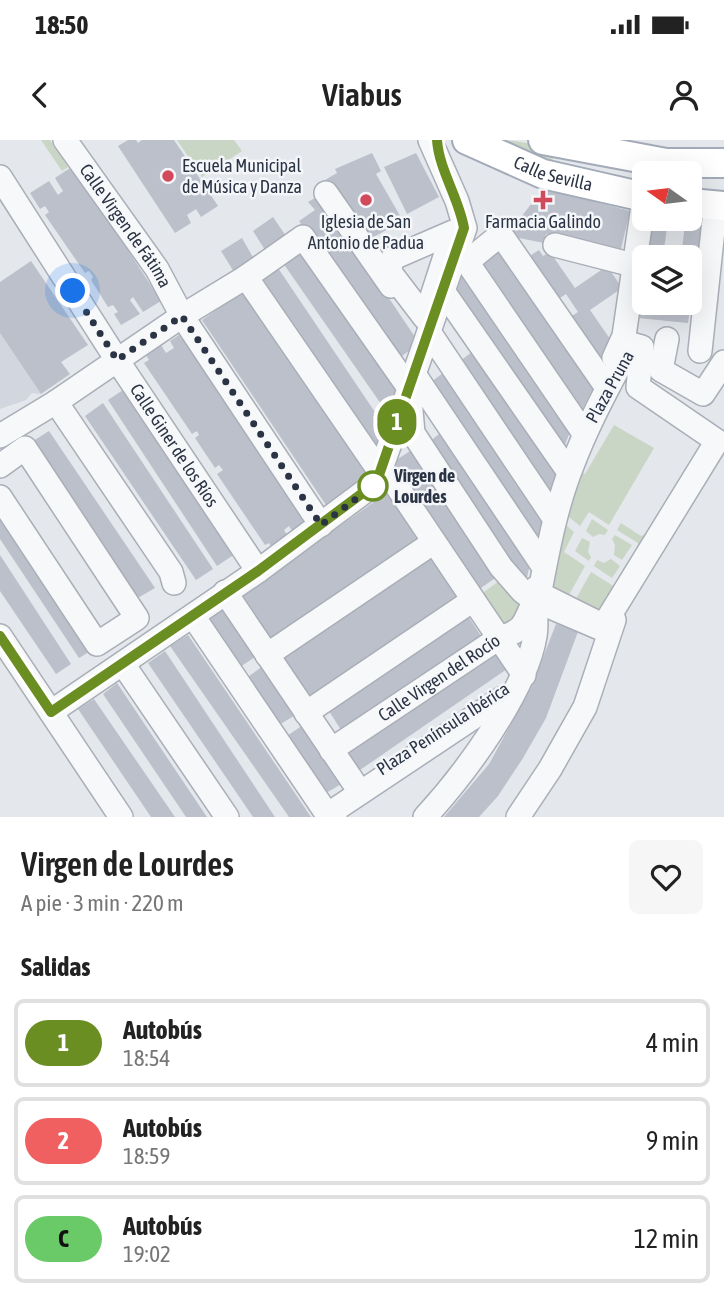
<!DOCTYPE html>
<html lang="es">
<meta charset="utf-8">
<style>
body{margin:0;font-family:"Asap Condensed",sans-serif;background:#f6f6f6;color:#222;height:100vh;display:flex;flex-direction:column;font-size:26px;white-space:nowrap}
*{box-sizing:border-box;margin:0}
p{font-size:23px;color:#767676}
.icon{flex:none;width:38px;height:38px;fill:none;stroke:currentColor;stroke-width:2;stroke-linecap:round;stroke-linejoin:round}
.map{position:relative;height:677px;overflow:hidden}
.details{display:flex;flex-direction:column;background:#fff;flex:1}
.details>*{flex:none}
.badge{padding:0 14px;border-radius:23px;font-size:24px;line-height:46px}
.needle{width:46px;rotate:284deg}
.buttons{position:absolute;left:632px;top:21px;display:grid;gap:14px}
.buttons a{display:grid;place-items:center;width:70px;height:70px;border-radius:10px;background:#fff;box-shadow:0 7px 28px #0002;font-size:35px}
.you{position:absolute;width:35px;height:35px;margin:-18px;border:5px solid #fff;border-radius:50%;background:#1a73e8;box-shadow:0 0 0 10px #1a73e833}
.map>.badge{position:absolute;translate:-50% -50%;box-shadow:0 0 0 4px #fff}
h2{padding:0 21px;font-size:26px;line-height:63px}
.round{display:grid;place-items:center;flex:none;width:74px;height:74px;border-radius:10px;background:#f6f6f6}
.headline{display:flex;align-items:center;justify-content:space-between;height:119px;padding:0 21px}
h1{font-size:33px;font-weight:600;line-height:52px}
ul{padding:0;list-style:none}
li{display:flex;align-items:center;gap:21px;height:88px;margin:0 14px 10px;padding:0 7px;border:4px solid #e0e0e0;border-radius:10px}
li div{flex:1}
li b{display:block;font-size:26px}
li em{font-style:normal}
li .badge{min-width:77px;font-weight:700;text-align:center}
.status{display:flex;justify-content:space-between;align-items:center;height:49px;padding:0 35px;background:#fff;direction:ltr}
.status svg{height:19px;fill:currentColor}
header{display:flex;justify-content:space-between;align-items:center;height:91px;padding:0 21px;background:#fff;font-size:32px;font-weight:600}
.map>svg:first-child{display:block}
</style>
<div class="status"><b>18:50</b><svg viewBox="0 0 49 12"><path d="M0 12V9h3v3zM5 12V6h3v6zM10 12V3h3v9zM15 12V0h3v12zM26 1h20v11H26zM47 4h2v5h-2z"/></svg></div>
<header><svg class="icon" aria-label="back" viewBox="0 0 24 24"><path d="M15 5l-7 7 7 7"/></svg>Viabus<svg class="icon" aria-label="person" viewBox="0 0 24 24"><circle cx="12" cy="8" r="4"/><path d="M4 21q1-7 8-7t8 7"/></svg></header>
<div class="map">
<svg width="724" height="677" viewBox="0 0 724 677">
<rect width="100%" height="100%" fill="#e4e7ec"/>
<path fill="#d2d6de" d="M0,193L41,254L32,253L26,260L0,269Z"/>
<path fill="#c9d6c5" d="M41,0H50L68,27L62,31Z
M177,0H234L242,11L202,37Z
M486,0C510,0 535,1 554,15L551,24Z
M614,285L654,308L609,385L589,372L580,386L559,369L572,327L585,334Z
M558,378L574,392L564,412L585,426L564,464L545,455Z
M592,379L608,390L605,395L599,394L593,397L586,391Z
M621,383L641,396L645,394L654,400L636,428L628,422L637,409L638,403L617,390Z
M615,395L632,405L622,420L614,415L615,405L612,399Z
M582,398L590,402L588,412L591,417L589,421L575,411Z
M611,419L620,426L612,438L594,426L597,420L604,423Z
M591,432L615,447L604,477L572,466Z
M503,438L523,466L508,491L477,457Z"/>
<path fill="#bbc0ca" d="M128,0H136L138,3L142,0H174L218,66L201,77L196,69L187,75L191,83L175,93L118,6Z
M372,13L381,31L376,34L403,81L368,100L325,40L337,33L335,29Z
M416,13L439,57L407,74L384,27Z
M73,26L161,161L143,172L133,157L130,160L140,174L121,185L114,174L118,172L113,165L108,167L91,140L93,137L89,131L85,133L45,75L49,72L45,66L40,69L30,53L49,41L58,55L63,51L55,38Z
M543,48L630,71L620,113L546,94L544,103L514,97L513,88Z
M320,55L419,203L397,220L299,81L315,70L308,62Z
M273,77L286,96L265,110L253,91Z
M652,79L668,80L663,117H647Z
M685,84L702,87L691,159L690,117H681Z
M242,98L254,119L234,132L221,111Z
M305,107L401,249L381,264L283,123Z
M501,107L596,243L582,270L575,268L477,123Z
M539,110L543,116L550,112L575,148L607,126L622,148L590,170L615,206L610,215L598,224L567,179L578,172L566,154L557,160L528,117Z
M31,121L88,205L61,222L70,234L41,254L0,193V142Z
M278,128L387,290L379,320L258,143Z
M467,129L572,287L562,312L449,150L453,139Z
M642,147L644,163H691L688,183L638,178Z
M247,149L374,333L330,371L202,180Z
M179,195L182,200L187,197L232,264L229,267L234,276L238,273L307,385L294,394L289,386L284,390L289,398L273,409L269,403L265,405L217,334L223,330L219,325L215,328L195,298L199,295L197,291L192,294L144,223L149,220L146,215L161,205L166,213L174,208L170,201Z
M476,209L559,325L548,356L456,224Z
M447,230L546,373L537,408L427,245Z
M126,248L235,414L217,426L108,260Z
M103,263L213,429L196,440L85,276Z
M447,288L532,415L526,442L425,305Z
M49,291L155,448L136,459L30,303Z
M415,308L501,434L478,450L393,322Z
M388,352L421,406L271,507L238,458Z
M0,367L94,509L79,518L0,399Z
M432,414L461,461L306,562L278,520Z
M0,415L71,524L56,534L0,451Z
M222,468L255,517L240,527L208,479Z
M466,473L483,499L345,596L327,568Z
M556,484L579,489L546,578L523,618L498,656L479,677H444L489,624L532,546Z
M188,495L311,677H289L170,506Z
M496,508L507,529L357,632L344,611Z
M165,511L275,677H253L148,523Z
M264,525L297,574L279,585L248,537Z
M117,543L207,677H186L103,554Z
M94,559L175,677H151L78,569Z
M303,585L343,643L326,653L287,596Z"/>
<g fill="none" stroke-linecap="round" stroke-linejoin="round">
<g stroke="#a9aeb7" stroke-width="26">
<g id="minor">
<path id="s1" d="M65,0L157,129L182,176L321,385"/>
<path id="s2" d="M0,37L117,220L258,431"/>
<path d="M326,53L391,146"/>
<path d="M453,92L451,98L425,178L389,131L393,118Z"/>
<path d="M555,105L633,125"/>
<path d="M453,121L467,122L494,100L504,99L603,242"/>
<path d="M467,122L581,289"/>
<path d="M246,137L380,332L394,342L524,535"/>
<path d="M443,151L566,328"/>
<path d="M429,192L552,375"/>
<path d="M667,199L661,230L703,254L724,222"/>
<path d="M631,204L642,207L638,247L717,301L607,480L600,484L542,455L540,451C548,409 556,366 572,326C588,283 610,244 631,204Z"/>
<path d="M700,211L714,80"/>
<path d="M614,218L624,196L644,59"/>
<path d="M414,234L541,423"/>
<path d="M56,262L171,432L174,443"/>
<path d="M0,296L56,262L182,176L246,137L303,97L409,248L413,293L501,427L522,451L534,460L609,492"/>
<path d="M0,326L25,308L137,478L97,504L0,357"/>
<path d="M225,452L356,646"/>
<path d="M193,476L329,677"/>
<path d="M0,496L121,677"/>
<path d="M267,515L434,402"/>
<path d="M123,524L227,677"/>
<path d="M51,572L258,431L372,346L380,332L465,88L457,61L430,0"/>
<path d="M306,573L473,460"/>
<path id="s3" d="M331,610L499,498C523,491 524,485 533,463"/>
<path d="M335,677L333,671L501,559L496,567"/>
<path d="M425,677C463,636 526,552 535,496C538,480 533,464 536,448"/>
<path d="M518,677L550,629L585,567L614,480"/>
</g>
</g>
<g stroke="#a3abb8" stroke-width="32">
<g id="major">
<path id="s4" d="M467,0L543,34L644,57"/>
<path d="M543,0L666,23H724"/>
<path d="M690,63L724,66"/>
</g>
</g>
<use href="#minor" stroke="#f7f8fa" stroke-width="23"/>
<use href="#major" stroke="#fff" stroke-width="28"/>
</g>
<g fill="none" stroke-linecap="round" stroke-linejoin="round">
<g stroke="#fff" stroke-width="16">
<path id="line" d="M0,496L51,572L258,431L372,346L380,332L464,88C459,58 439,30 437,0"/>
</g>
<use href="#line" stroke="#6b8e23" stroke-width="10"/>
<path stroke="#2b3445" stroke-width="7" stroke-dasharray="0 12.6" d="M73,151L117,220L182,176L321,385L373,346"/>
</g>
<g fill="#d1495b" stroke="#f4f6f9" stroke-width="2.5">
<circle cx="168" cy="36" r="7"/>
<circle cx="366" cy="60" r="7"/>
<path d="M539.5 49.5h7v7h7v7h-7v7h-7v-7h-7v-7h7z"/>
</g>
<circle fill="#fff" stroke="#6b8e23" stroke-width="3.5" cx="373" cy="346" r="14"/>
<g text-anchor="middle" stroke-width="5" stroke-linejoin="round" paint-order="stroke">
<g font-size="18" fill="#2b3445" stroke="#f4f6f9">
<text x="182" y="32" text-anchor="start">Escuela Municipal<tspan x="182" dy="21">de Música y Danza</tspan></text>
<text x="366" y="88">Iglesia de San<tspan x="366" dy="21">Antonio de Padua</tspan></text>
<text x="543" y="88">Farmacia Galindo</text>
</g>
<g font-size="18" fill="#2b3445" stroke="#f4f6f9">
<text dy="6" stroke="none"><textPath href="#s4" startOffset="93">Calle Sevilla</textPath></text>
<text dy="6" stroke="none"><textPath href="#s1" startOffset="105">Calle Virgen de Fátima</textPath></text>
<text transform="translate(610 247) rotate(-61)" y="6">Plaza Pruna</text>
<text dy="6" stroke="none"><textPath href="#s2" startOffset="320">Calle Giner de los Ríos</textPath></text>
<text dy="6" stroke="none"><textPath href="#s3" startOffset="130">Calle Virgen del Rocío</textPath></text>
<text transform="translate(443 589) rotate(-33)" y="6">Plaza Península Ibérica</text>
</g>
<g font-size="18" font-weight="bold" fill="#2b3445" stroke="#f4f6f9" text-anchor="start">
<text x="394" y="342">Virgen de<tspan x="394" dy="21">Lourdes</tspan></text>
</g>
</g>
</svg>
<div class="buttons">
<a><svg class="needle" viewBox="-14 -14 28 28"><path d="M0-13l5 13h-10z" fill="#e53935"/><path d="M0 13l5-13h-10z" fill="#767676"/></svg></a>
<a><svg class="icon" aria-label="layers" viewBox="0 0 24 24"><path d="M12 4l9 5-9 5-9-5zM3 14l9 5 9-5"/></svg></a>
</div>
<div class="you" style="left:73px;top:151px"></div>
<b class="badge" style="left:397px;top:282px;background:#6b8e23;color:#fff">1</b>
</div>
<section class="details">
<div class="headline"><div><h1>Virgen de Lourdes</h1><p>A pie · 3 min · 220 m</p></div><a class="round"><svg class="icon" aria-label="heart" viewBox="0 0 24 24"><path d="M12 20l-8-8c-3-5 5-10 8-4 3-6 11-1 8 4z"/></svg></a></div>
<h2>Salidas</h2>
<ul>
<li><span class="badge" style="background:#6b8e23;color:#fff">1</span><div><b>Autobús</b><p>18:54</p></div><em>4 min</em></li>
<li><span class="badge" style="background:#f06060;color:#fff">2</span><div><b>Autobús</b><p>18:59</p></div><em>9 min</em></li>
<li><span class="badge" style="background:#6aca68;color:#111">C</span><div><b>Autobús</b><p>19:02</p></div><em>12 min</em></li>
</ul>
</section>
